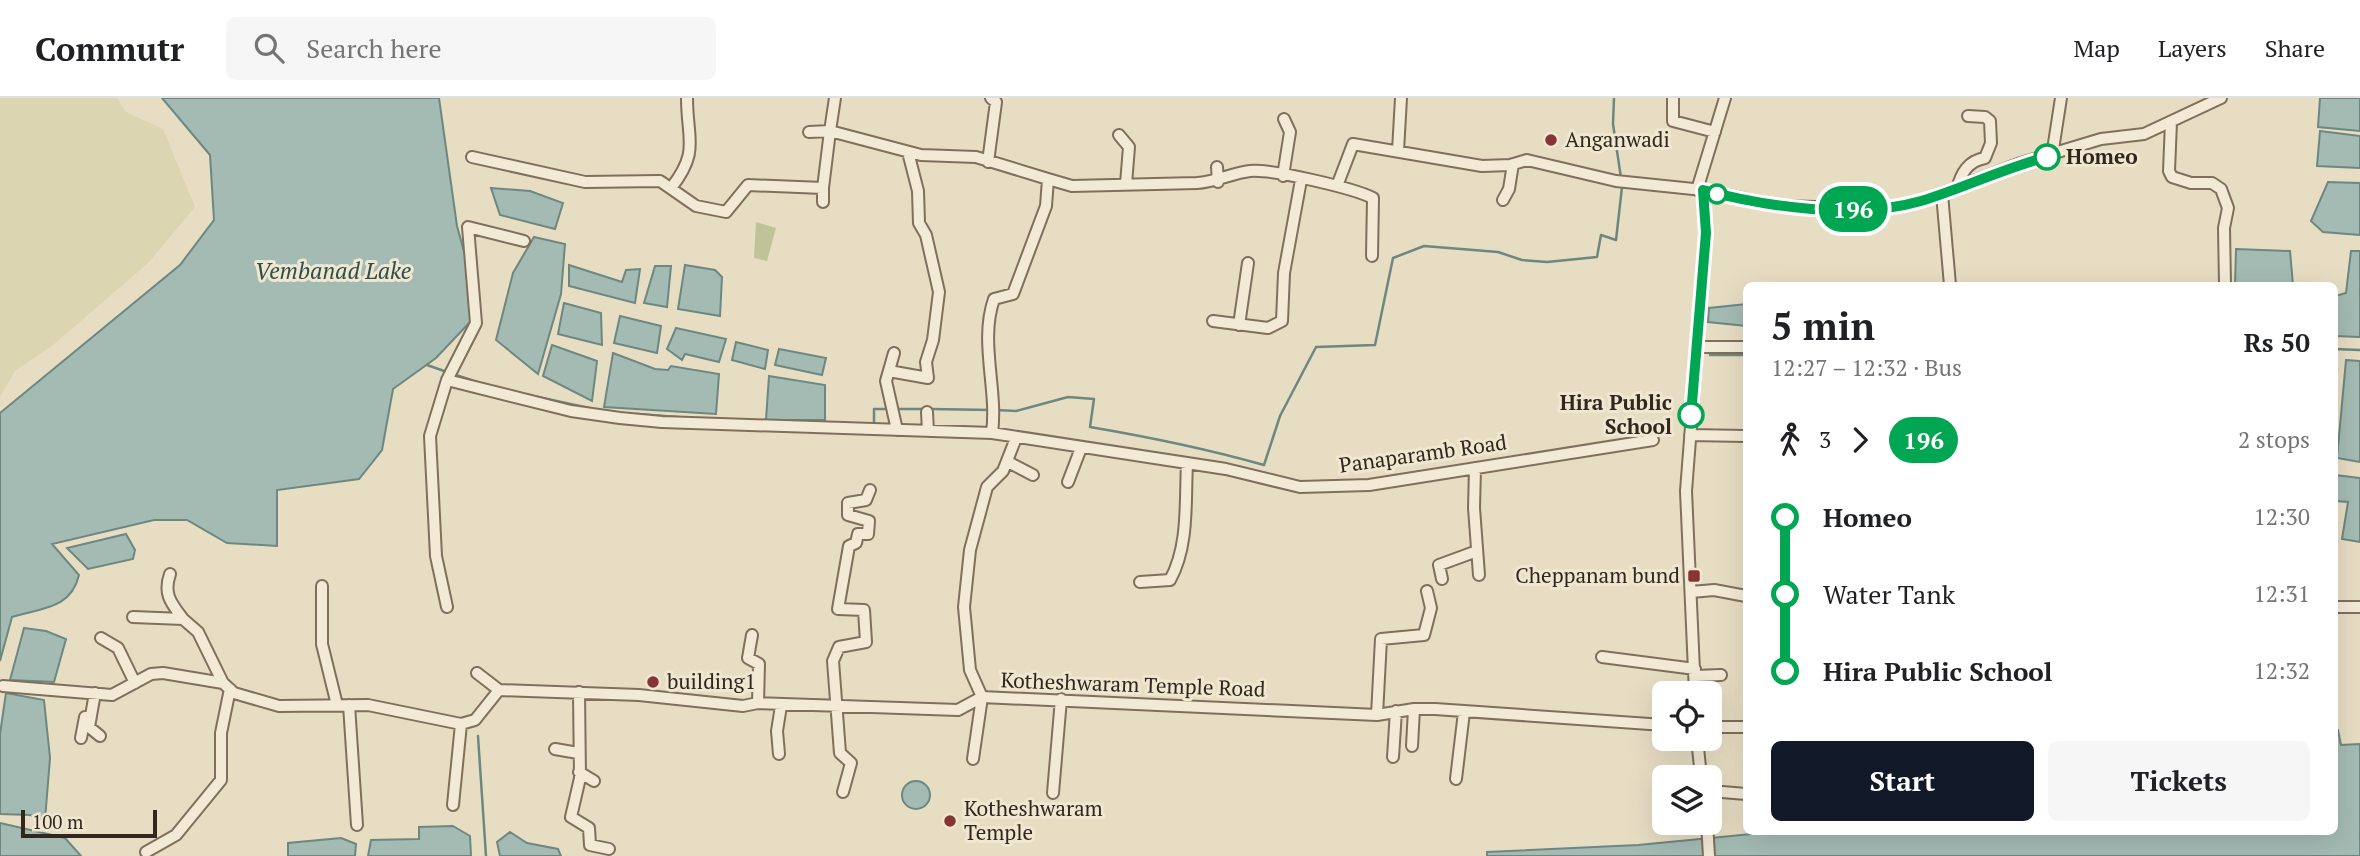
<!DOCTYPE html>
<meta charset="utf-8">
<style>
body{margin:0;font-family:"PT Serif",serif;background:#f6f6f6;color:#202124;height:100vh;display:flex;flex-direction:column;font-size:26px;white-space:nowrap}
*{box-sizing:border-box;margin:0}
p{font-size:23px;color:#757577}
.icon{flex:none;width:38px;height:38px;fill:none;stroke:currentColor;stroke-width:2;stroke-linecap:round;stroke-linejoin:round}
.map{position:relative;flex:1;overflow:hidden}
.panel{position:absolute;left:1743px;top:184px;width:595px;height:553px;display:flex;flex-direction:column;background:#fff;border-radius:10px;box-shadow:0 7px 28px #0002}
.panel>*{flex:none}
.badge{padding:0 14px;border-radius:23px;font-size:24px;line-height:46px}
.controls{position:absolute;left:1652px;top:583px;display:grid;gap:14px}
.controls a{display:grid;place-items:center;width:70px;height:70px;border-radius:10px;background:#fff;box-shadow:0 7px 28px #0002;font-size:35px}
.scale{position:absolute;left:21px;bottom:18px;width:136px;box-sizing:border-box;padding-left:7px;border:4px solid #31271e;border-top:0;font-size:19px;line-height:24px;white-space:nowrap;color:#31271e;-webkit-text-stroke:5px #f0e7d1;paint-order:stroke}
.map>.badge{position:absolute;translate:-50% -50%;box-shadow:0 0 0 4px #fff}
.legs{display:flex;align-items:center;gap:10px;height:77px;padding:0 28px;font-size:23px}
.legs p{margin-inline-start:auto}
.headline{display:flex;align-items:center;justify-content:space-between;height:119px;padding:0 28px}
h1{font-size:38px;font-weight:600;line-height:52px}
.primary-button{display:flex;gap:14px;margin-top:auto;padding:14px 28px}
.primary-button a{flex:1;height:80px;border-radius:10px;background:#111827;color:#fff;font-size:28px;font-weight:600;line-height:80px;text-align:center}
.primary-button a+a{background:#f6f6f6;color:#202124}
ul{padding:0 28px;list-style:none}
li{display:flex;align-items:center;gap:24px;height:77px;font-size:26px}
li i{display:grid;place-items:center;width:10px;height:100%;margin:0 9px;background:currentColor}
li i::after{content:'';width:18px;height:18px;margin:-9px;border:5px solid;border-radius:50%;background:#fff}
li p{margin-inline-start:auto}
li:first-child i{background:linear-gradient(#0000 50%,currentColor 0)}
li:last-child i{background:linear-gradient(currentColor 50%,#0000 0)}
header{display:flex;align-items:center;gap:42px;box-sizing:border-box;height:98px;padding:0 35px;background:#fff;border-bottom:2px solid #e0e0e0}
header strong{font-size:33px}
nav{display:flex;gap:38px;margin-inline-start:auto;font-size:24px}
.search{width:490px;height:63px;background:#f6f6f6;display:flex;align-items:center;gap:18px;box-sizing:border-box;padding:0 24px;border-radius:10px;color:#757577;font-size:26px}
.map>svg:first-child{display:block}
</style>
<header>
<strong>Commutr</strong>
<div class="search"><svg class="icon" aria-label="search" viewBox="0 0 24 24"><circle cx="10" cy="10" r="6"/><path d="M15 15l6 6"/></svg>Search here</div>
<nav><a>Map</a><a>Layers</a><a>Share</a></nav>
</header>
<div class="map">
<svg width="2360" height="758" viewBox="0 0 2360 758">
<rect width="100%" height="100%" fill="#e7ddc3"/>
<path fill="#dcd5b1" d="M0,0H117L126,14L163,31L195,109L148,165L53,247L15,273L0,299Z"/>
<path fill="#bec498" d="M756,124L776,130L767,163L754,160Z"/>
<path fill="#a4bbb4" stroke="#6d8781" stroke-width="2" d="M162,0H439L457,128L469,172L471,223L436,260L393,291L382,352L359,381L277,392V448L227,445L187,422H154L52,446L79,477C71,511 42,510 12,519L0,563V315L180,167L214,122L210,57Z
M2320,0H2360V33L2318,29Z
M2320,33L2360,38V70L2317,68Z
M2328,84L2360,85V137L2323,134L2311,123Z
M491,90L530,93L563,105L555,131L500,117Z
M534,139L565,146L561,196L538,276L496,242L513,175Z
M2236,151L2290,153L2293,187H2235Z
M2351,153H2360V239L2335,238V198L2346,195Z
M569,167L622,184L626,172L640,171L635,205L569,188Z
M685,167L715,172L722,179L720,218L678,211Z
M655,168H671L667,209L644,205Z
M564,205L601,215L602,247L558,236Z
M1746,206V228L1708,224L1709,210Z
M620,218L661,228L657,255L614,245Z
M676,230L726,241L719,264L685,256L682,262L667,251Z
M736,244L768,252L765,271L732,262Z
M552,247L597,263L592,303L543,278Z
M779,251L826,260L822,277L775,267Z
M613,255L655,271L668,272L671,268L719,276L716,316L604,309Z
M2346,262L2360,263V364L2337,360Z
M769,278L825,287V322H766Z
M2335,377L2360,380V444L2342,441L2348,404L2335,403Z
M126,436L135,452L133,461L88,471L67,450Z
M24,530L46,533L66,541L54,584L10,582Z
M6,595L44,602L50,660L45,722L30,717L0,716V636Z
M2335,632H2338L2341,647L2360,646V758H1487V754L1638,747L1783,733H2334Z
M902 697a14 14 0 1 1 28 0a14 14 0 1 1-28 0Z
M0,725L65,740L81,758H0Z
M453,728L470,738L471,758H368L371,742L419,741V729Z
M510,734L527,745L558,751L561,758H500L497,744Z
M341,740L356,746L355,758H288V745Z"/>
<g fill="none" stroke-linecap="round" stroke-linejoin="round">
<path stroke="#6d8781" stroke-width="2.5" d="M1614,0L1613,26L1621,80
M2334,251L2360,252
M1710,257H1746
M427,267L447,274
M453,276L483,286
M524,296L589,310
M896,311H924
M931,311L991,312
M997,312L1016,313L1068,299L1094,301L1090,329C1149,339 1207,351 1264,367L1280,318L1316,249L1375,247L1393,160L1424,148L1498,154L1522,162L1547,164L1597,159L1601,137L1616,142L1622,89
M637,316L690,320
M874,327V311H889
M478,638L486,758"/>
<g stroke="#7f6f5c" stroke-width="14">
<path id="minor" d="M1673,0V23L1715,34
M2171,24L2169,73L2172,79L2191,85H2212L2221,91L2228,110L2224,130L2225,187
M809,34L830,33L835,0
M1119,37L1129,49L1126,86
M1398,53L1401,0
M2052,58L2061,0
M472,59L585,84L660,83L696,108L726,114L748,87L823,90L830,33L921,57L976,59L1048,81L1046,108L1013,196L994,201C979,244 998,291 992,335
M988,64L996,4L991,0
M1217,69L1218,84
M1283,78L1290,34L1284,21
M1048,81L1072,88L1197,85C1216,84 1232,75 1250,73C1272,71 1353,90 1373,100L1372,158
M1337,88L1353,46L1482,68L1510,67L1527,62L1616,83L1703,92
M671,90C700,53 687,42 687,0
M823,90V104
M1957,91C1961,75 1968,63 1985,60L1991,45L1990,23L1985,19L1968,18
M1697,92L1725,0
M1942,96L1950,187
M1503,102L1509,91L1513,66
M524,143L468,129L476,225L447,282L571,313L620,320L662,324L992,335L1226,371L1300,389L1369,387L1653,342
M1213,223L1268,230L1282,223L1284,175L1301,82
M1239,227L1248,165
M1696,249H1746
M894,255L886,283L897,332
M889,273L928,280L926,264L933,242L939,194L926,137L919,125L918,93L908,54
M447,282L430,338L436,458L447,509
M927,314L928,333
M1690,337L1746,338
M1008,364L1033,377
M1475,370L1474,410L1479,477
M1068,384L1081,350
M170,476C163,496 171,505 183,521
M1442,481L1439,467L1477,453
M1140,484L1170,482C1189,448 1185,404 1187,365
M322,488V546L337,607
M1691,494L1714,492L1746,498
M2334,509H2360
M133,519L183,521L198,534L223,585
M752,537L748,560L759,566L758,605
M101,540L118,550L135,585
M1602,559L1695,571
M477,575L499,592
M1695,578L1721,577
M3,588L112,597L151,576L163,575L223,585L234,595L279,608L368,607L461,626L475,622L499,592L639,597L743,608L758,605L958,612L982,599L1377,617L1414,611H1435L1664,627
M579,594L580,680L571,719L589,730L590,747L609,751
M95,595L89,629L100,638
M1695,595L1686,393L1706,135L1703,92L1781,108L1885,111L1919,104L2018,66L2101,41L2144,36L2221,0
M349,607L357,727
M1377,617L1381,541L1424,537L1431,510L1427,493
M1710,629H1743
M81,640L85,619
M1697,640L1701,679
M1412,648L1414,611
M555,651L578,655
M779,656L777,633L781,608
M1393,659L1396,613
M973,661L982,599L970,572L964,509L970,452L987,389L1003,373L1016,340
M579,674L594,683
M1456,681L1464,614
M1710,693L1746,696
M843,694L851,665L840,655L833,563L839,549L866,544L864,512L838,511L849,448L856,445L858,436H868L869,423L848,417V405L866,402L870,392
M1053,695L1061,601
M453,707L461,626
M1707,724L1709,758
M146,754L176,737L221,682V635L230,591"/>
</g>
<use href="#minor" stroke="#f3ead5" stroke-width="10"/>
</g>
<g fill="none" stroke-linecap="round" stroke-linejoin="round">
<g stroke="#fff" stroke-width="16">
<path id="line-1" d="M1691,317L1706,135L1703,92C1767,109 1856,122 1921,103C1964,90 2004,70 2047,59"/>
</g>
<use href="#line-1" stroke="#00a651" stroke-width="10"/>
</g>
<g fill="#863434" stroke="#f0e7d1" stroke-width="2.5">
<circle cx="1551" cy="42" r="7"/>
<rect x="1687" y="471" width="14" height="14" rx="3.5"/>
<circle cx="653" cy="584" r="7"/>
<circle cx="950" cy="723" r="7"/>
</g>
<g fill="#fff" stroke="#00a651" stroke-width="3.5">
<circle cx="2047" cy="59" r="12"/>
<circle cx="1717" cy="96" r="9"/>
<circle cx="1691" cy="317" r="12"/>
</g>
<g text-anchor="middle" stroke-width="6" stroke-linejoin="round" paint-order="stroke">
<g font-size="21" fill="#31271e" stroke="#f0e7d1" text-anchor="start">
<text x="1565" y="49">Anganwadi</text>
<text x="1680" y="485" text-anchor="end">Cheppanam bund</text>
<text x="667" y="591">building1</text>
<text x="964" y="718">Kotheshwaram<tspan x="964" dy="24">Temple</tspan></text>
</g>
<g font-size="21" font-weight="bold" fill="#31271e" stroke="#f0e7d1" text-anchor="start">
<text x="2066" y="66">Homeo</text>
<text x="1672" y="312" text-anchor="end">Hira Public<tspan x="1672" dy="24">School</tspan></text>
</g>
<g font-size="21" fill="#31271e" stroke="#f0e7d1">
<text transform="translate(1423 356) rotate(-8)" y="7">Panaparamb Road</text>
<text transform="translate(1133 587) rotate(2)" y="7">Kotheshwaram Temple Road</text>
</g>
<g font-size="23" font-style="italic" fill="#2f4f4d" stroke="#f0e7d1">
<text x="333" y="181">Vembanad Lake</text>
</g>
</g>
</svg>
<div class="controls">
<a><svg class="icon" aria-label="locate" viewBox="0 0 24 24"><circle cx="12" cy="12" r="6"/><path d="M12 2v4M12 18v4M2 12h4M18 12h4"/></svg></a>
<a><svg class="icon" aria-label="layers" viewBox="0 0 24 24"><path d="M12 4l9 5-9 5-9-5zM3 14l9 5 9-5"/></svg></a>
</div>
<div class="scale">100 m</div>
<b class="badge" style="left:1853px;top:111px;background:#00a651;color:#fff">196</b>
<section class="panel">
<div class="headline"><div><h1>5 min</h1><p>12:27 – 12:32 · Bus</p></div><b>Rs 50</b></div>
<div class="legs"><svg class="icon" aria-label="walk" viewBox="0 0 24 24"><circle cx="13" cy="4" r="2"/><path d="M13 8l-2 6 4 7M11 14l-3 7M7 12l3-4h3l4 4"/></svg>3<svg class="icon" aria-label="forward" viewBox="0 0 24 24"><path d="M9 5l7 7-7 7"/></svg><b class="badge" style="background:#00a651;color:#fff">196</b><p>2 stops</p></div>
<ul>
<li><i style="color:#00a651"></i><b>Homeo</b><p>12:30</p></li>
<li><i style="color:#00a651"></i><span>Water Tank</span><p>12:31</p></li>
<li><i style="color:#00a651"></i><b>Hira Public School</b><p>12:32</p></li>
</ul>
<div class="primary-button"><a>Start</a><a>Tickets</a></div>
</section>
</div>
